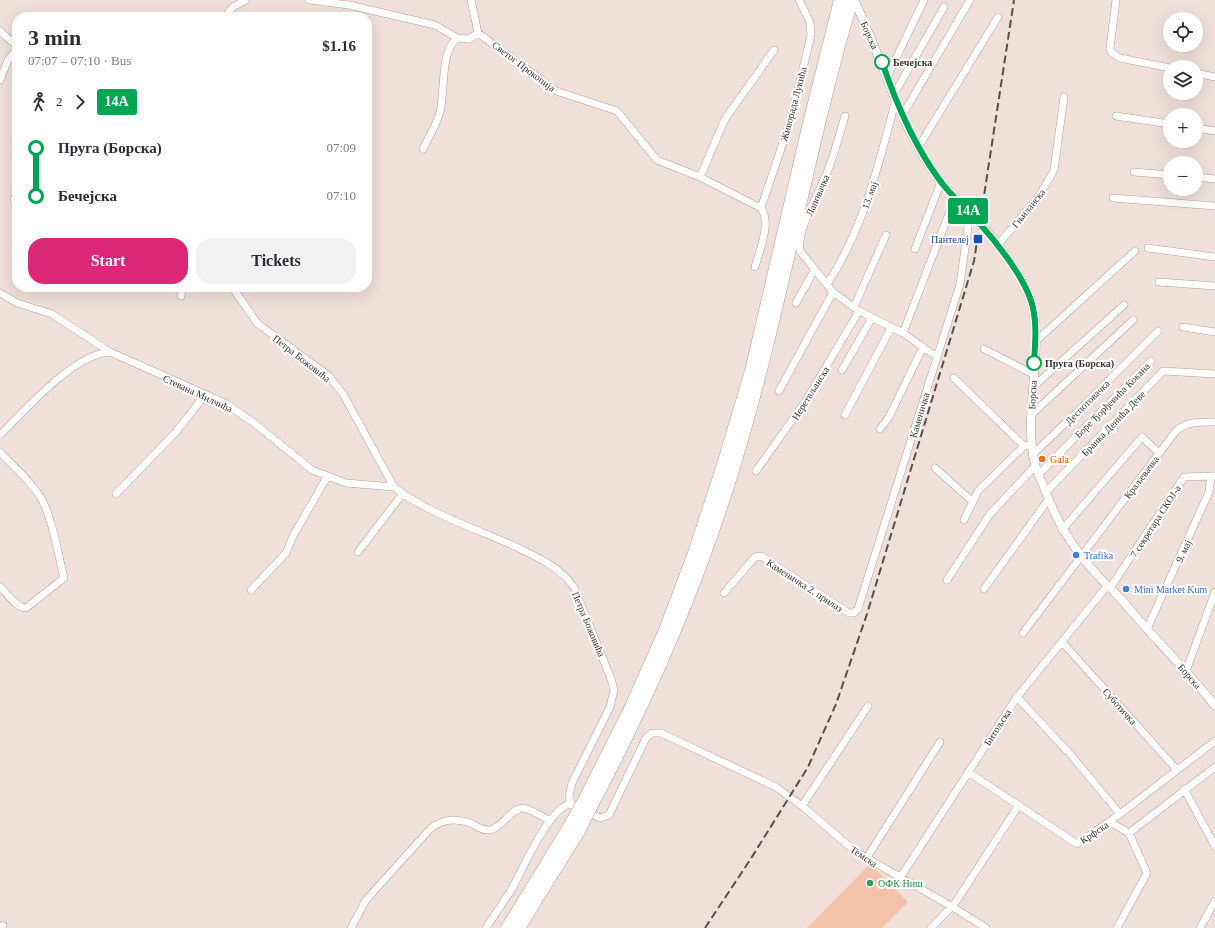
<!DOCTYPE html>
<meta charset="utf-8">
<style>
body{margin:0;font-family:"Times New Roman",serif;background:#f2f2f3;color:#2b2b33;height:100vh;display:flex;flex-direction:column;font-size:15px;white-space:nowrap}
*{box-sizing:border-box;margin:0}
p{font-size:13px;color:#7c7c81}
.icon{flex:none;width:22px;height:22px;fill:none;stroke:currentColor;stroke-width:2;stroke-linecap:round;stroke-linejoin:round}
.map{position:relative;flex:1;overflow:hidden}
.panel{position:absolute;left:12px;top:12px;width:360px;height:280px;display:flex;flex-direction:column;background:#fff;border-radius:16px;box-shadow:0 4px 16px #0002}
.panel>*{flex:none}
.badge{padding:0 8px;border-radius:3px;font-size:14px;line-height:26px}
.fabs{position:absolute;left:1163px;top:12px;display:grid;gap:8px}
.fabs a{display:grid;place-items:center;width:40px;height:40px;border-radius:50%;background:#fff;box-shadow:0 4px 16px #0002;font-size:20px}
.map>.badge{position:absolute;translate:-50% -50%;box-shadow:0 0 0 2px #fff}
.legs{display:flex;align-items:center;gap:6px;height:44px;padding:0 16px;font-size:13px}
.legs p{margin-inline-start:auto}
.headline{display:flex;align-items:center;justify-content:space-between;height:68px;padding:0 16px}
h1{font-size:22px;font-weight:600;line-height:30px}
.action{display:flex;gap:8px;margin-top:auto;padding:8px 16px}
.action a{flex:1;height:46px;border-radius:16px;background:#db2777;color:#fff;font-size:16px;font-weight:600;line-height:46px;text-align:center}
.action a+a{background:#f2f2f3;color:#2b2b33}
ul{padding:0 16px;list-style:none}
li{display:flex;align-items:center;gap:14px;height:48px;font-size:15px}
li i{display:grid;place-items:center;width:6px;height:100%;margin:0 5px;background:currentColor}
li i::after{content:'';width:10px;height:10px;margin:-5px;border:3px solid;border-radius:50%;background:#fff}
li p{margin-inline-start:auto}
li:first-child i{background:linear-gradient(#0000 50%,currentColor 0)}
li:last-child i{background:linear-gradient(currentColor 50%,#0000 0)}
.map>svg:first-child{display:block}
</style>
<div class="map">
<svg width="1215" height="928" viewBox="0 0 1215 928">
<rect width="100%" height="100%" fill="#efe0d9"/>
<path fill="#f4c1ab" d="M870,864L908,902L882,928H807Z"/>
<g fill="none" stroke-linecap="round" stroke-linejoin="round">
<g stroke="#afa09a" stroke-width="8">
<path id="minor" d="M309,0L349,5L435,25L457,38L469,39L478,33
M471,0L478,33L556,91L617,111L657,160L700,177L761,208C772,223 759,251 755,267
M1116,0L1110,48L1111,52L1120,58L1170,68
M225,17L233,7L246,0
M0,31L17,46
M1196,73L1215,77
M887,77L924,0
M0,80L8,60L17,49
M894,94L944,7
M903,114L970,0
M845,116C839,136 834,156 826,175C818,196 797,228 800,251L833,292L859,311L903,333L937,357
M1116,116L1170,124
M1196,128L1215,131
M919,146L998,17
M423,149C429,137 437,124 440,112C445,92 440,52 457,38
M1134,172L1170,175
M700,177L725,119L774,50
M1196,177L1215,179
M1113,198L1215,206
M14,199L17,201
M761,208L791,119L811,35L810,22L799,0
M997,246L1039,196L1054,170L1064,97
M1148,248L1215,257
M915,249L941,182
M1159,282L1215,286
M827,284C864,229 879,163 896,99
M232,287L258,324L328,375L343,394L394,487C423,511 476,529 512,545C535,556 559,566 574,587L611,679L614,690L610,707L572,783L569,796L572,805L600,818L609,815L646,738L652,733H661L776,787L802,806L856,852L951,906L986,928
M0,293L17,303L52,314L110,352L225,403L254,423L312,470L346,483L394,487
M181,296L182,287
M796,303L814,271
M854,307L886,235
M1183,327L1215,332
M903,333L955,198
M1036,341L1135,251
M984,349L1033,374
M842,370L872,318
M954,378L1024,446L1031,445
M1033,387L1124,305
M779,391L833,292
M845,415L891,328
M1031,415L1133,320
M880,429L889,417L923,347
M0,435C25,410 74,354 110,352
M0,452C14,467 31,481 41,498C53,520 58,554 64,578L26,608C16,608 7,593 0,587
M1033,454L1076,413L1158,331
M935,468L972,501
M756,471L807,399L859,311
M1039,474L1151,361
M1046,492L1163,371L1215,374
M116,494L175,433L205,395
M964,520L978,491L1024,446
M1062,530L1142,437L1159,453
M358,552L403,493
M947,580L990,514L1035,466
M1110,588L1184,477L1214,476
M984,589L1048,500
M251,590L286,553L293,536L327,477
M724,593L755,557L761,556L849,613H854L858,609L960,284L970,213
M1147,629L1209,492L1211,476
M1023,633L1176,431C1188,421 1200,422 1215,422
M1063,643L1177,770
M1186,671L1215,592
M1017,697L1071,755L1120,814
M968,772L1077,844L1120,814L1215,741
M1184,789L1215,846
M802,806L868,706
M1110,822L1129,833
M1129,833L1215,767
M866,859L940,742
M900,878L1017,697L1107,586
M2,928L3,925
M351,928L366,900L430,829C443,819 454,818 470,823C478,826 481,831 490,830C503,827 510,809 523,808C527,808 546,818 550,821
M486,928C494,916 502,904 510,892C524,868 545,814 570,803
M931,928L955,903L1019,805
M1117,928L1147,873L1129,833
M1200,928L1215,901"/>
</g>
<g stroke="#afa09a" stroke-width="9">
<path id="tertiary" d="M854,0C883,59 900,130 941,182C953,197 968,209 981,224C997,243 1015,266 1026,288C1050,336 1021,410 1035,464C1037,473 1042,482 1045,490C1060,530 1080,559 1111,589C1124,601 1135,616 1147,629C1170,654 1194,679 1215,706"/>
</g>
<g stroke="#afa09a" stroke-width="13">
<path id="motorway" d="M583,802L629,711L665,630L694,553L722,468L751,371L808,127L840,0
M591,807C650,696 700,581 736,460C782,308 807,152 852,0
M507,928L569,827
M519,928L579,831"/>
</g>
<use href="#minor" stroke="#fff" stroke-width="7"/>
<use href="#tertiary" stroke="#fff" stroke-width="8"/>
<use href="#motorway" stroke="#fff" stroke-width="12"/>
<path stroke="#564f4c" stroke-width="2" stroke-dasharray="8 4" stroke-linecap="butt" d="M705,928L750,860L808,767L836,704L867,614L974,261L1014,0"/>
<g stroke="#afa09a" stroke-width="13" stroke-linecap="butt">
<path id="motorway-bridge" d="M569,827L583,802
M579,831L591,807"/>
</g>
<use href="#motorway-bridge" stroke="#fff" stroke-width="12"/>
</g>
<g fill="none" stroke-linecap="round" stroke-linejoin="round">
<g stroke="#fff" stroke-width="9">
<path id="line-1" d="M882,62C896,103 914,146 941,182C952,197 968,209 980,224C998,244 1028,282 1033,308C1037,326 1035,345 1034,363"/>
</g>
<use href="#line-1" stroke="#00a651" stroke-width="6"/>
</g>
<g fill="#fff" stroke="#00a651" stroke-width="2">
<circle cx="882" cy="62" r="7"/>
<circle cx="1034" cy="363" r="7"/>
</g>
<rect fill="#1a4fb4" stroke="#fff" stroke-width="1.5" x="973" y="234" width="10" height="10" rx="2"/>
<circle fill="#e8710a" stroke="#fff" stroke-width="1.5" cx="1042" cy="459" r="4"/>
<g fill="#3f7fe0" stroke="#fff" stroke-width="1.5">
<circle cx="1076" cy="555" r="4"/>
<circle cx="1126" cy="589" r="4"/>
</g>
<circle fill="#2e9e5b" stroke="#fff" stroke-width="1.5" cx="870" cy="883" r="4"/>
<g text-anchor="middle" stroke-width="4" stroke-linejoin="round" paint-order="stroke">
<g font-size="10" fill="#3b3533" stroke="#fff">
<text transform="translate(870 35) rotate(66)" y="4">Борска</text>
<text transform="translate(524 66) rotate(37)" y="4">Светог Прокопија</text>
<text transform="translate(793 104) rotate(-75)" y="4">Живорада Лукића</text>
<text transform="translate(817 195) rotate(-66)" y="4">Лаповачка</text>
<text transform="translate(869 195) rotate(-70)" y="4">13. мај</text>
<text transform="translate(1028 208) rotate(-51)" y="4">Гњиланска</text>
<text transform="translate(302 358) rotate(38)" y="4">Петра Божовића</text>
<text transform="translate(198 393) rotate(25)" y="4">Стевана Милчића</text>
<text transform="translate(810 393) rotate(-58)" y="4">Неретвљанска</text>
<text transform="translate(1032 395) rotate(-87)" y="4">Борска</text>
<text transform="translate(1112 400) rotate(-45)" y="4">Боре Ђорђевића Кокана</text>
<text transform="translate(1087 402) rotate(-45)" y="4">Деспотовачка</text>
<text transform="translate(919 415) rotate(-73)" y="4">Каменичка</text>
<text transform="translate(1113 423) rotate(-46)" y="4">Бранка Денића Деве</text>
<text transform="translate(1141 477) rotate(-53)" y="4">Краљевачка</text>
<text transform="translate(1155 521) rotate(-57)" y="4">7 секретара СКОЈ-а</text>
<text transform="translate(1183 551) rotate(-65)" y="4">9. мај</text>
<text transform="translate(805 585) rotate(33)" y="4">Каменичка 2. прилаз</text>
<text transform="translate(589 624) rotate(67)" y="4">Петра Божовића</text>
<text transform="translate(1190 676) rotate(49)" y="4">Борска</text>
<text transform="translate(1120 706) rotate(48)" y="4">Суботичка</text>
<text transform="translate(997 727) rotate(-57)" y="4">Битољска</text>
<text transform="translate(1094 832) rotate(-34)" y="4">Крфска</text>
<text transform="translate(864 856) rotate(34)" y="4">Темска</text>
</g>
<g font-size="10" font-weight="bold" fill="#3b3533" stroke="#fff" text-anchor="start">
<text x="893" y="66">Бечејска</text>
<text x="1045" y="367">Пруга (Борска)</text>
</g>
<g font-size="10" fill="#164399" stroke="#fff" text-anchor="end">
<text x="969" y="243">Пантелеј</text>
</g>
<g font-size="10" fill="#c56008" stroke="#fff" text-anchor="start">
<text x="1050" y="463">Gala</text>
</g>
<g font-size="10" fill="#366cbe" stroke="#fff" text-anchor="start">
<text x="1084" y="559">Trafika</text>
<text x="1134" y="593">Mini Market Kum</text>
</g>
<g font-size="10" fill="#27864d" stroke="#fff" text-anchor="start">
<text x="878" y="887">ОФК Ниш</text>
</g>
</g>
</svg>
<div class="fabs">
<a><svg class="icon" aria-label="locate" viewBox="0 0 24 24"><circle cx="12" cy="12" r="6"/><path d="M12 2v4M12 18v4M2 12h4M18 12h4"/></svg></a>
<a><svg class="icon" aria-label="layers" viewBox="0 0 24 24"><path d="M12 4l9 5-9 5-9-5zM3 14l9 5 9-5"/></svg></a>
<a>+</a>
<a>−</a>
</div>
<b class="badge" style="left:968px;top:211px;background:#00a651;color:#fff">14А</b>
<section class="panel">
<div class="headline"><div><h1>3 min</h1><p>07:07 – 07:10 · Bus</p></div><b>$1.16</b></div>
<div class="legs"><svg class="icon" aria-label="walk" viewBox="0 0 24 24"><circle cx="13" cy="4" r="2"/><path d="M13 8l-2 6 4 7M11 14l-3 7M7 12l3-4h3l4 4"/></svg>2<svg class="icon" aria-label="forward" viewBox="0 0 24 24"><path d="M9 5l7 7-7 7"/></svg><b class="badge" style="background:#00a651;color:#fff">14А</b></div>
<ul>
<li><i style="color:#00a651"></i><b>Пруга (Борска)</b><p>07:09</p></li>
<li><i style="color:#00a651"></i><b>Бечејска</b><p>07:10</p></li>
</ul>
<div class="action"><a>Start</a><a>Tickets</a></div>
</section>
</div>
